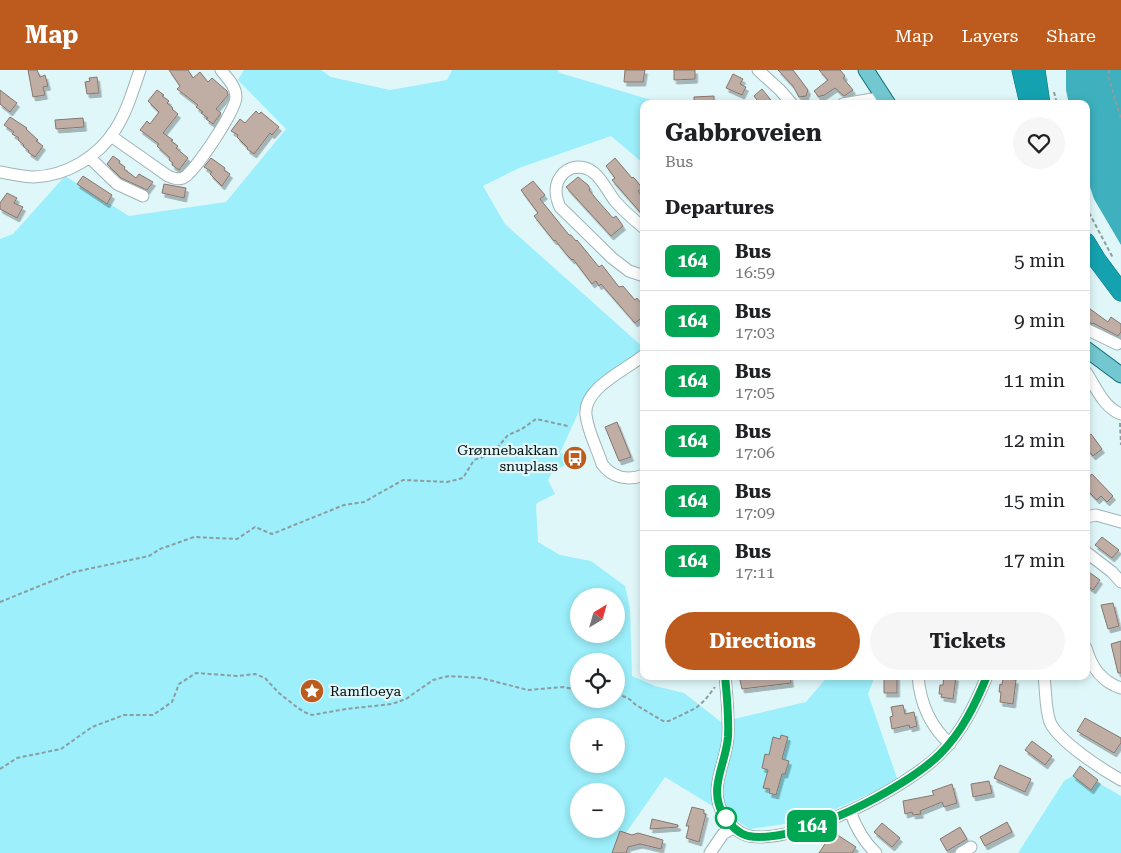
<!DOCTYPE html>
<meta charset="utf-8">
<style>
body{margin:0;font-family:"Roboto Serif",serif;background:#f6f6f6;color:#202124;height:100vh;display:flex;flex-direction:column;font-size:19px;white-space:nowrap}
*{box-sizing:border-box;margin:0}
p{font-size:16px;color:#757577}
.icon{flex:none;width:28px;height:28px;fill:none;stroke:currentColor;stroke-width:2;stroke-linecap:round;stroke-linejoin:round}
.map{position:relative;flex:1;overflow:hidden}
.panel{position:absolute;left:640px;top:30px;width:450px;height:580px;display:flex;flex-direction:column;background:#fff;border-radius:10px;box-shadow:0 2px 8px #0003}
.panel>*{flex:none}
.badge{padding:0 10px;border-radius:8px;font-size:18px;line-height:32px}
.needle{width:32px;rotate:37deg}
.controls{position:absolute;left:570px;top:518px;display:grid;gap:10px}
.controls a{display:grid;place-items:center;width:55px;height:55px;border-radius:50%;background:#fff;box-shadow:0 2px 8px #0003;font-size:25px}
.map>.badge{position:absolute;translate:-50% -50%;box-shadow:0 0 0 2px #fff}
h2{padding:0 25px;font-size:19px;line-height:45px}
.round{display:grid;place-items:center;flex:none;width:52px;height:52px;border-radius:26px;background:#f6f6f6}
.head{display:flex;align-items:center;justify-content:space-between;height:85px;padding:0 25px}
h1{font-size:24px;font-weight:700;line-height:38px}
.primary-button{display:flex;gap:10px;margin-top:auto;padding:10px 25px}
.primary-button a{flex:1;height:58px;border-radius:30px;background:#bc5b1d;color:#fff;font-size:20px;font-weight:700;line-height:58px;text-align:center}
.primary-button a+a{background:#f6f6f6;color:#202124}
ul{padding:0;list-style:none}
li{display:flex;align-items:center;gap:15px;height:60px;padding:0 25px;border-top:1px solid #e0e0e0}
li div{flex:1}
li b{display:block;font-size:19px}
li em{font-style:normal}
li .badge{min-width:55px;font-weight:700;text-align:center}
header{display:flex;align-items:center;gap:30px;box-sizing:border-box;height:70px;padding:0 25px;background:#bc5b1d;color:#fff}
header strong{font-size:24px}
nav{display:flex;gap:28px;margin-inline-start:auto;font-size:18px}
.map>svg:first-child{display:block}
</style>
<header>
<strong>Map</strong>
<nav><a>Map</a><a>Layers</a><a>Share</a></nav>
</header>
<div class="map">
<svg width="1121" height="783" viewBox="0 0 1121 783">
<defs>
<filter id="shadow"><feDropShadow dx="2.5" dy="4" stdDeviation="0" flood-color="#0004"/></filter>
</defs>
<rect width="100%" height="100%" fill="#e0f7fa"/>
<path fill="#9ceffb" fill-rule="evenodd" d="M244,0H321L331,7L390,20L447,10L452,0H557L560,3L665,34H644V94L611,66L519,98L483,116L505,154L644,278L580,339L560,383L578,388L552,402L548,410L555,424L537,433L536,435L538,472L560,485L591,491L625,516L630,538L632,606L655,616L684,623L721,652L806,632L828,606H875L868,624L898,711L811,750L750,759L665,707L612,783H0V169L13,164L65,106L129,146L226,132L286,59L238,10ZM579,526H616V564H579ZM579,591H616V629H579ZM579,656H616V694H579ZM579,721H616V759H579Z
M1080,702L1121,726V783H1018L1064,711Z"/>
<path fill="#3eb0be" d="M1066,0H1121V175L1094,129L1086,105V34H1069L1066,20Z"/>
<path fill="#c0aea5" stroke="#86766e" filter="url(#shadow)" d="M28,0H37L40,7L45,5L48,16L43,17L45,25L33,27Z
M169,0H188L193,8L200,2L208,12L212,8L227,21L228,25L216,39L221,43L213,54L206,49L208,48L201,43L203,42L196,37L198,35L177,19L180,16Z
M625,0H645L643,12H624Z
M674,0H695V9L674,10Z
M778,0H793L808,20L806,26L799,27L793,16Z
M819,0H840L845,6L843,8L853,20L844,26L835,18L823,26L822,25L819,27L814,21L828,10Z
M733,4L743,9L740,14L746,17L742,25L726,18Z
M97,7L99,23L87,24L85,12L90,11L89,8Z
M762,19L774,34H760L754,26Z
M0,20L17,33L10,42L0,34Z
M157,20L164,25L162,26L169,31L167,33L173,38L172,39L178,44L163,63L173,70L171,71L178,76L176,78L188,88L179,100L172,95L173,93L169,90L170,88L157,76L159,74L140,60L147,51L150,54L159,42L148,31Z
M714,26V34H694V27Z
M256,41L259,44L261,42L279,57L272,65L270,63L254,84L247,79L248,78L237,67L238,65L231,61L240,49L245,53Z
M10,47L27,58L26,59L38,70L36,71L43,76L35,87L28,82L29,81L23,76L24,75L18,70L19,68L12,64L14,62L4,55Z
M83,48L84,57L56,59L55,50Z
M113,86L120,91L119,93L125,97L124,99L136,108L139,104L153,112L147,120L121,108L107,94Z
M211,88L225,98L224,100L230,104L222,116L210,104L212,102L204,97Z
M615,88L632,108L633,107L636,110L642,118L638,121L644,130V138L640,142L612,110L615,108L606,96Z
M83,106L112,125L107,134L77,114Z
M578,107L588,115L590,119L589,120L598,131L613,148L616,146L623,156L611,166L566,117Z
M533,111L545,125L540,129L569,165H571L576,171L577,170L599,197L602,195L619,217L623,216L635,230L637,228L644,237V246L635,253L601,214L599,216L596,211L592,214L573,189L572,190L567,185L555,170L554,171L534,146L538,143L521,120Z
M164,114L186,118L184,128L162,123Z
M7,123L17,128L14,133L23,137L17,148L0,139V133Z
M1086,236L1108,252L1111,247L1121,254V262L1118,266L1093,253V254L1086,251Z
M617,352L631,387L619,391L605,357Z
M1091,364L1102,379L1093,386L1086,378V367Z
M1092,404L1113,426L1107,432L1101,426L1097,430L1086,419V409Z
M1102,467L1119,480L1112,488L1095,475Z
M1086,500L1100,510L1093,520L1086,515Z
M1113,533L1119,556L1108,559L1101,535Z
M1121,571V603H1118L1111,574Z
M739,606H790L791,613L742,619Z
M884,606H897V623H884Z
M944,606L956,607L953,629L941,627L942,624H939L940,615H943Z
M1003,608L1016,610L1013,634L1000,632L1001,622H999L1000,614L1002,615Z
M903,635L905,644L914,642L917,656L910,658L909,655L892,659L890,647L893,646L891,637Z
M1085,648L1121,668V673L1114,683L1077,661Z
M781,665L788,667L782,689L789,691L785,704H782L776,725L769,723L770,719L763,718L768,700L762,698L765,684L769,685L773,667L780,669Z
M1032,671L1052,686L1045,695L1025,680Z
M1000,695L1031,709L1025,722L994,708Z
M1080,696L1098,710L1091,720L1073,706Z
M989,711L992,723L973,727L971,714Z
M952,714L957,733L944,737L942,732L920,741L921,744L913,745L912,742L905,744L903,731L934,725L932,721Z
M692,737L704,740V744H706L699,772L686,768L689,756H686Z
M652,749L678,755V757L650,759Z
M1007,752L1012,762L985,776L980,767Z
M882,753L900,768L892,777L874,762Z
M960,757L967,769L947,781L940,769Z
M620,761L632,765L638,763L663,770L661,779L640,774L628,777L626,783H612Z
M833,762L856,777L852,783H819Z"/>
<g fill="none" stroke-linecap="round" stroke-linejoin="round">
<g stroke="#9eb3b6" stroke-width="13">
<path id="minor" d="M758,0L780,20L792,34
M843,34L884,27
M111,66L168,106C173,108 178,110 183,108C195,102 236,40 236,27C236,16 227,8 221,0
M89,87L117,114L143,126
M0,102C11,104 23,107 34,107C66,106 98,87 115,60C127,42 133,20 140,0
M644,158C634,150 624,141 615,131C604,117 596,92 572,98C566,100 561,105 558,111C554,120 556,128 560,137L612,188L629,201L644,206
M1086,259L1117,274
M644,285C626,300 583,318 586,345C588,362 597,378 602,394C612,408 628,411 644,405
M1086,302C1096,317 1103,337 1121,344
M1086,447L1096,445L1121,452
M1086,482L1112,502L1121,512
M1086,578C1091,596 1102,612 1121,618
M725,606C727,626 729,647 728,667C726,694 708,718 723,744C729,754 737,763 749,766C797,775 906,718 940,684C962,662 975,635 987,606
M918,606C920,632 930,656 950,674
M1044,606C1046,621 1045,638 1050,652C1058,671 1103,700 1121,710
M850,741C856,758 863,771 876,783
M710,783L723,764L733,758
M961,783L971,777"/>
</g>
<g stroke="#106e78" stroke-width="17">
<path id="major" d="M866,0L888,34
M1086,279L1121,305"/>
</g>
<g stroke="#106e78" stroke-width="19">
<path id="highway" d="M1021,0L1029,34
M1036,0L1041,34
M1086,172L1097,190L1121,222"/>
</g>
<path stroke="#8c9d9f" stroke-width="2" stroke-dasharray="4 2.5" stroke-linecap="butt" d="M1109,0V8L1121,49
M1054,22L1057,34
M1086,137L1113,188
M1120,353L1121,375
M0,532L74,502L149,486L160,479L194,467L237,469L255,457L272,464L344,435L364,432L403,410L447,412L463,408L474,390L492,384L508,365L522,359L536,349L568,356
M616,624L628,628L636,635L663,651H669L696,638L705,630L715,617
M0,699L17,688L61,679L92,657L124,645H153L172,632L179,614L196,603L237,606L255,604L265,608L279,623L294,635L304,642L312,645L346,639L392,634L406,629L433,610L449,606L481,608L528,620L563,617L579,620"/>
<use href="#minor" stroke="#fff" stroke-width="11"/>
<use href="#major" stroke="#73c7d0" stroke-width="15"/>
<use href="#highway" stroke="#15a2b0" stroke-width="18"/>
</g>
<g fill="none" stroke-linecap="round" stroke-linejoin="round">
<g stroke="#fff" stroke-width="11">
<path id="line" d="M725,606C727,626 729,647 728,667C726,694 708,718 723,744C729,754 737,763 748,766C797,775 906,718 940,684C962,662 975,635 987,606"/>
</g>
<use href="#line" stroke="#00a651" stroke-width="8"/>
</g>
<defs>
<g id="bus-disc" transform="scale(1.25)"><circle r="9.5" fill="#bc5b1d" stroke="#e0f7fa"/><path d="M-5-6H5V4H4V6H2V4H-2V6H-4V4H-5ZM-3.5-4V0h7V-4ZM-3.5 1.2v1.5H-2V1.2ZM2 1.2v1.5H3.5V1.2Z" fill="#fff"/></g>
<g id="sight-disc" transform="scale(1.25)"><circle r="9.5" fill="#bc5b1d" stroke="#e0f7fa"/><path d="M0-6L1.8-2.2L6-1.7L2.9 1.2L3.7 5.4L0 3.3L-3.7 5.4L-2.9 1.2L-6-1.7L-1.8-2.2Z" fill="#fff"/></g>
</defs>
<g fill-rule="evenodd">
<use href="#bus-disc" x="575" y="388"/>
<use href="#sight-disc" x="312" y="621"/>
</g>
<circle fill="#fff" stroke="#00a651" stroke-width="2.5" cx="726" cy="748" r="10"/>
<g text-anchor="middle" stroke-width="4.5" stroke-linejoin="round" paint-order="stroke">
<g font-size="14" fill="#070e0f" stroke="#e0f7fa" text-anchor="end">
<text x="558" y="385">Grønnebakkan<tspan x="558" dy="16">snuplass</tspan></text>
<text x="330" y="626" text-anchor="start">Ramfloeya</text>
</g>
</g>
</svg>
<div class="controls">
<a><svg class="needle" viewBox="-14 -14 28 28"><path d="M0-13l5 13h-10z" fill="#e53935"/><path d="M0 13l5-13h-10z" fill="#757577"/></svg></a>
<a><svg class="icon" aria-label="locate" viewBox="0 0 24 24"><circle cx="12" cy="12" r="6"/><path d="M12 2v4M12 18v4M2 12h4M18 12h4"/></svg></a>
<a>+</a>
<a>−</a>
</div>
<b class="badge" style="left:812px;top:756px;background:#00a651;color:#fff">164</b>
<section class="panel">
<div class="head"><div><h1>Gabbroveien</h1><p>Bus</p></div><a class="round"><svg class="icon" aria-label="heart" viewBox="0 0 24 24"><path d="M12 20l-8-8c-3-5 5-10 8-4 3-6 11-1 8 4z"/></svg></a></div>
<h2>Departures</h2>
<ul>
<li><span class="badge" style="background:#00a651;color:#fff">164</span><div><b>Bus</b><p>16:59</p></div><em>5 min</em></li>
<li><span class="badge" style="background:#00a651;color:#fff">164</span><div><b>Bus</b><p>17:03</p></div><em>9 min</em></li>
<li><span class="badge" style="background:#00a651;color:#fff">164</span><div><b>Bus</b><p>17:05</p></div><em>11 min</em></li>
<li><span class="badge" style="background:#00a651;color:#fff">164</span><div><b>Bus</b><p>17:06</p></div><em>12 min</em></li>
<li><span class="badge" style="background:#00a651;color:#fff">164</span><div><b>Bus</b><p>17:09</p></div><em>15 min</em></li>
<li><span class="badge" style="background:#00a651;color:#fff">164</span><div><b>Bus</b><p>17:11</p></div><em>17 min</em></li>
</ul>
<div class="primary-button"><a>Directions</a><a>Tickets</a></div>
</section>
</div>
